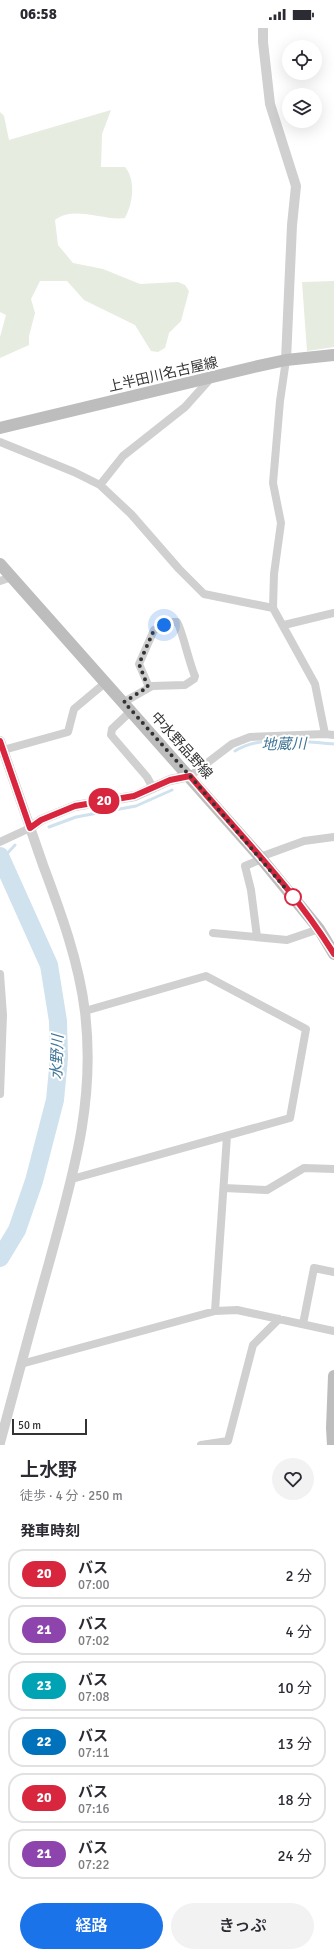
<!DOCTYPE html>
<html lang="ja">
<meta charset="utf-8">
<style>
body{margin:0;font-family:Signika,"Noto Sans JP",sans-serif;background:#f2f2f3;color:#2b2b33;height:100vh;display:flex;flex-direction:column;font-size:15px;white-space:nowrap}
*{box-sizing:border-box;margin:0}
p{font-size:13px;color:#7c7c81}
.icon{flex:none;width:22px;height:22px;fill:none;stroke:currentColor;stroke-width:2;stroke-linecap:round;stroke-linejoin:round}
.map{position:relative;height:1417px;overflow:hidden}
.drawer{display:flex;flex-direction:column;background:#fff;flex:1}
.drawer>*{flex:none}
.badge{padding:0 8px;border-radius:13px;font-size:14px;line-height:26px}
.tools{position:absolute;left:282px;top:12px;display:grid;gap:8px}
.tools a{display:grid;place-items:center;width:40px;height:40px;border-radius:50%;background:#fff;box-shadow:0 4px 16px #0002;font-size:20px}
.scale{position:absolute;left:12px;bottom:10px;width:75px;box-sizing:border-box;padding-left:4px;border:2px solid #333;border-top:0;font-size:11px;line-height:14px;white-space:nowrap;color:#333;-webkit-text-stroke:3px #fff;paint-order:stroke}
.you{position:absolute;width:20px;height:20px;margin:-10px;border:3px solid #fff;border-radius:50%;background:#1a73e8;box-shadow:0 0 0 6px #1a73e833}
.map>.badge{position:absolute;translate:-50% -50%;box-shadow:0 0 0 2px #fff}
h2{padding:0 20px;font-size:15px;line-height:36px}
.round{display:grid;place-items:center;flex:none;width:42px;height:42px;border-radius:21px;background:#f2f2f3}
.head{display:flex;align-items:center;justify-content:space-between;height:68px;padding:0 20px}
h1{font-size:19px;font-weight:600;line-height:30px}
.button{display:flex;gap:8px;margin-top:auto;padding:8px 20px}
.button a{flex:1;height:46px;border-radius:24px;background:#1a73e8;color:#fff;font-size:16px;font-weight:600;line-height:46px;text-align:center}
.button a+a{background:#f2f2f3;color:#2b2b33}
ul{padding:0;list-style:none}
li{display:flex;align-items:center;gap:12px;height:50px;margin:0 8px 6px;padding:0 12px;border:2px solid #e1e1e2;border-radius:16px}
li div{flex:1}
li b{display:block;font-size:15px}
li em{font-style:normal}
li .badge{min-width:44px;font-weight:700;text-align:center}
.status{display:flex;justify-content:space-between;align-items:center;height:28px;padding:0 20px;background:#fff;direction:ltr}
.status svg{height:11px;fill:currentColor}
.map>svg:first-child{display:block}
</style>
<div class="status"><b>06:58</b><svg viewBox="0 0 49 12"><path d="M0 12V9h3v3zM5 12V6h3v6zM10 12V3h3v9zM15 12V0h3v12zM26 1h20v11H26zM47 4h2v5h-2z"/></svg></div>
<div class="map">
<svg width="334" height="1417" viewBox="0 0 334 1417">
<rect width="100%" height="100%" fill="#fff"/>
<path fill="#e6ecdf" d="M111,82L102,106L101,139H125C136,152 133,175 125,190C104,193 73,177 55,192L58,217L73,235L103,241L140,256L178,254L185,257L189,263L181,293L169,305L165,320L158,324L151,323L135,297L84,272L67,253H40L31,271L35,285L29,308V317L0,330V309L6,287L0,284V84L4,88L9,112Z
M334,253V319L307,323L302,254Z"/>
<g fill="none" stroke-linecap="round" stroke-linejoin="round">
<path stroke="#cfe2ee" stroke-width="3" d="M235,723C262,706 303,714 334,716
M49,799L76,789L136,778L172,762
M2,831L15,817"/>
<path stroke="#cfe2ee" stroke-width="18" d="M0,828L49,937L58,993L59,1030L55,1072L34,1153L17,1202L0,1230"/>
<path stroke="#d0d0d0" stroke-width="8" d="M286,332L280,373L273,455L281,495L274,546L273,580L315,656L325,706
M0,414L74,444L100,457L131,486L179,541L204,566L273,580
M100,457L123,428L185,379L211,350
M0,553L12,549
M284,597L334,585
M124,674L152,658L185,657L194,651L195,648C190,638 181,598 177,594H173L154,602L139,636L149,659
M131,683L112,701L111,707L147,749L153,760
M0,723L68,704L74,681L105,655
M190,748L232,716L250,709L325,706L334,707
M0,814L30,800
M213,905L287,912L319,901
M257,909L251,862L245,838L257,833L260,829L304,813L334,809
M0,946L3,987L0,1066
M72,1151L290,1090L306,1001L206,948L85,983
M224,1160L267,1162L304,1140L334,1141
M215,1283L237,1282L334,1303
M303,1296L314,1240L334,1244
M21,1336L215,1283L227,1108
M201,1417L228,1413L253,1317L279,1291"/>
<path stroke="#d0d0d0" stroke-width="10" d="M263,0V14L270,76L296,158L292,197L286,332
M0,713C14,754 29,796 43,837C61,885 79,934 85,984C96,1075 72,1150 49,1235C32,1295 16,1355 0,1415
M30,800L41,792L75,778L135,768L170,752L190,748"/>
<path stroke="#bdbdbd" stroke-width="12" d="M0,400L254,339L286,332L334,327
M0,536L260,829L319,901L334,926
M333,1417L332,1400L334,1348"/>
</g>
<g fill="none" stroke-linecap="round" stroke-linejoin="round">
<g stroke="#fff" stroke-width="9">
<path id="line" d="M0,713L30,800L41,792L75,778L134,768L170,752L190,748C239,806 294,861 334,926"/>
</g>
<use href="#line" stroke="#d7263d" stroke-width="6"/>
<path stroke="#333" stroke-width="4" stroke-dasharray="0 7.2" d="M164,597L154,602L139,636L148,659L124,674L190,748L297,874L293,869"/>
</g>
<circle fill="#fff" stroke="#d7263d" stroke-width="2" cx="293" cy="869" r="8"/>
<g text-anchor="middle" stroke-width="4" stroke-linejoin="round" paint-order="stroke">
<g font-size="14" fill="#333" stroke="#fff">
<text transform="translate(163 346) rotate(-13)" y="5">上半田川名古屋線</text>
<text transform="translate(182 717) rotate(48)" y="5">中水野品野線</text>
</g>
<g font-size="15" font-style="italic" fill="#3f7597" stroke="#fff">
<text transform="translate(284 716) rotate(-1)" y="5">地蔵川</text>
<text transform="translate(57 1029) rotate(-88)" y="5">水野川</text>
</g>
</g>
</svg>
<div class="tools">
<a><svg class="icon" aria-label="locate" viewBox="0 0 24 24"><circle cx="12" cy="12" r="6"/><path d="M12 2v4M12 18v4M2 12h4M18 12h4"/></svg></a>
<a><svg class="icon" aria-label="layers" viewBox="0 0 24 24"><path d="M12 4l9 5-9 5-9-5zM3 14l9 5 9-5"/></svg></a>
</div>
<div class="scale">50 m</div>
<div class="you" style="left:164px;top:597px"></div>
<b class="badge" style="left:104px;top:773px;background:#d7263d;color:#fff">20</b>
</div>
<section class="drawer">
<div class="head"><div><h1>上水野</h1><p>徒歩 · 4 分 · 250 m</p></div><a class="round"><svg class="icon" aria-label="heart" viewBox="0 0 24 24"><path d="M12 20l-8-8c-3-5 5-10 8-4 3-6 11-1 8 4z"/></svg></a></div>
<h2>発車時刻</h2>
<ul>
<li><span class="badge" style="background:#d7263d;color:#fff">20</span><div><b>バス</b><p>07:00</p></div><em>2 分</em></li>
<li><span class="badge" style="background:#8e44ad;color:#fff">21</span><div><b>バス</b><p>07:02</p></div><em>4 分</em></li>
<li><span class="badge" style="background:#00a3b4;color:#fff">23</span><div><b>バス</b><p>07:08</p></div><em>10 分</em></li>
<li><span class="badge" style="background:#0072bc;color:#fff">22</span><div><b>バス</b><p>07:11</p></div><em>13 分</em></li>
<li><span class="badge" style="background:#d7263d;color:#fff">20</span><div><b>バス</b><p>07:16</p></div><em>18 分</em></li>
<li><span class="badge" style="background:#8e44ad;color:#fff">21</span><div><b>バス</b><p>07:22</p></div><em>24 分</em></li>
</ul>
<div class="button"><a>経路</a><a>きっぷ</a></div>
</section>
